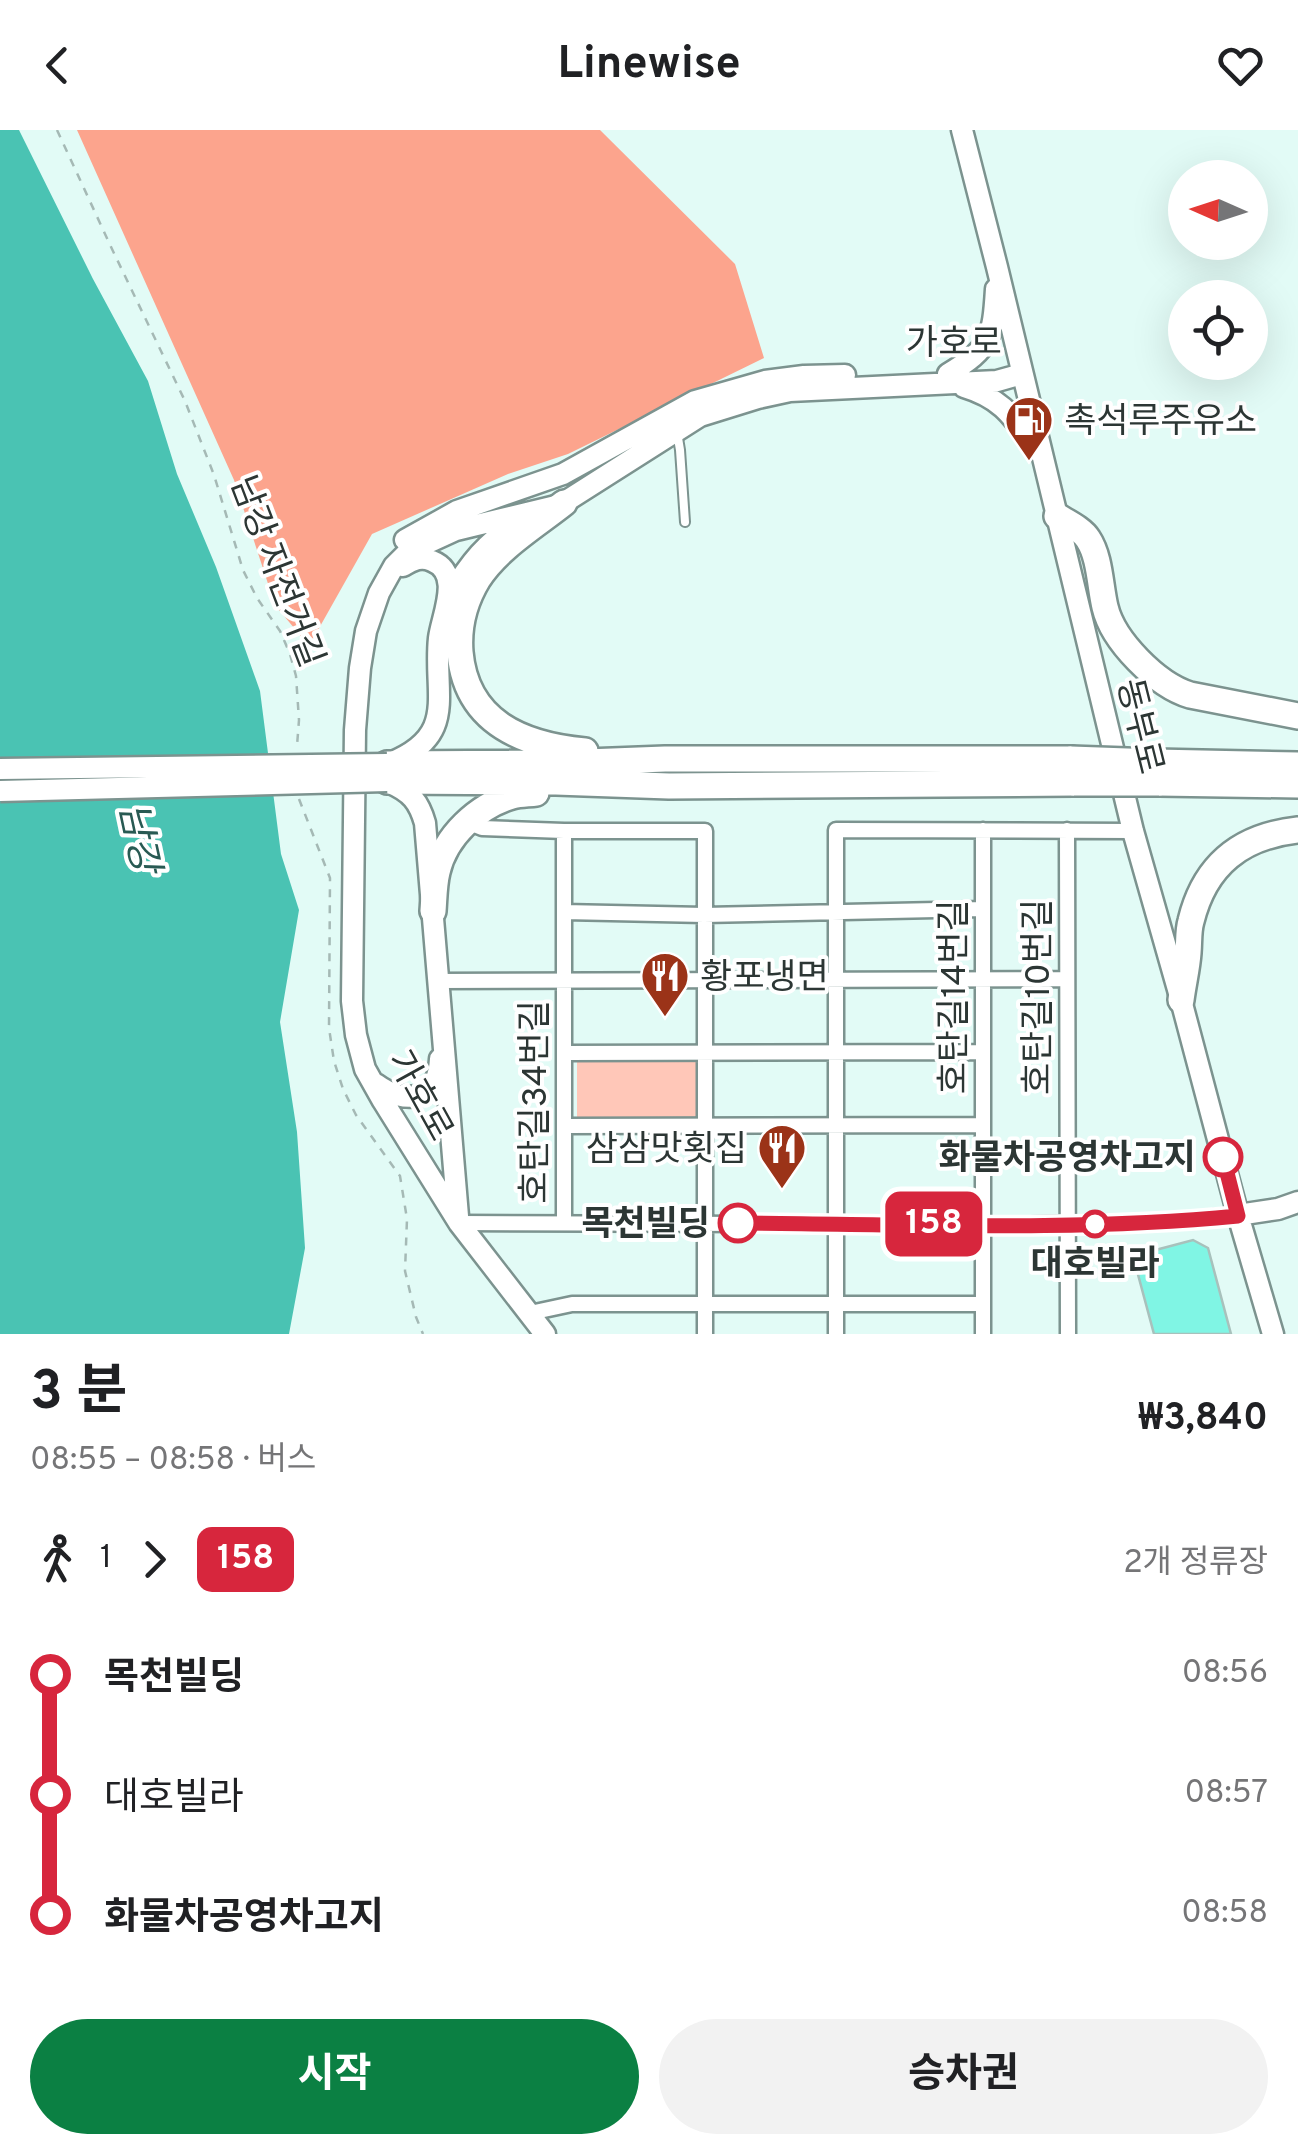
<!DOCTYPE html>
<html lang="ko">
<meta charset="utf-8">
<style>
body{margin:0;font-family:Overpass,"Noto Sans KR",sans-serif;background:#f2f2f2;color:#202124;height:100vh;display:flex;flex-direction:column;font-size:38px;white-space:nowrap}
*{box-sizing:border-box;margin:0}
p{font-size:32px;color:#757577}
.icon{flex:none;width:55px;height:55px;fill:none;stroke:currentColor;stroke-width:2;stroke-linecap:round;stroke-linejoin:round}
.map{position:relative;height:1204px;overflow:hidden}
.details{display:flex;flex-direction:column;background:#fff;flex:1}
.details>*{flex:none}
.badge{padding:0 20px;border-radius:15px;font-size:35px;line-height:65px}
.needle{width:65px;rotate:273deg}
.controls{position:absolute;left:1168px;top:30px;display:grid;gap:20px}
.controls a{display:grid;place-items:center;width:100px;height:100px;border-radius:50%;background:#fff;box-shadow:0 10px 40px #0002;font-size:50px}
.map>.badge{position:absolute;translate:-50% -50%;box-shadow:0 0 0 5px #fff}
.legs{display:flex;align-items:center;gap:15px;height:110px;padding:0 30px;font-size:32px}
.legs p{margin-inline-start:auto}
.overview{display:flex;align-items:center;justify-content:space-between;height:170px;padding:0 30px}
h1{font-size:55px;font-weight:700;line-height:75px}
.primary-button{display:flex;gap:20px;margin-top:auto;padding:20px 30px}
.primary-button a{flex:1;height:115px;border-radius:60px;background:#0b8043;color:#fff;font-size:40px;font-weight:700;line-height:115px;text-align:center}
.primary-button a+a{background:#f2f2f2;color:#202124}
ul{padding:0 30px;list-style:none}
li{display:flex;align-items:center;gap:35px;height:120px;font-size:38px}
li i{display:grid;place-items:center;width:15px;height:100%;margin:0 12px;background:currentColor}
li i::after{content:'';width:25px;height:25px;margin:-12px;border:8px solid;border-radius:50%;background:#fff}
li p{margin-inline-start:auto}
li:first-child i{background:linear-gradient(#0000 50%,currentColor 0)}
li:last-child i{background:linear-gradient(currentColor 50%,#0000 0)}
header{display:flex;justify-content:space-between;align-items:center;height:130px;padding:0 30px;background:#fff;font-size:45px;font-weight:700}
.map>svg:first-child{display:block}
</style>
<header><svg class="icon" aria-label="back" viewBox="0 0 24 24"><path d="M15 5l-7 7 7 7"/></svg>Linewise<svg class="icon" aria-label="heart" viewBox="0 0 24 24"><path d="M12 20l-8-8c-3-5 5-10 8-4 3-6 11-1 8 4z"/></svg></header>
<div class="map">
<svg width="1298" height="1204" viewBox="0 0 1298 1204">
<rect width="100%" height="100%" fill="#e2fbf6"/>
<path fill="#ffc7b8" d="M700,930V989H577V931Z"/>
<path fill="#fca48d" d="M77,0H600L735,134L764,228L568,324L508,344L372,404L309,516L275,475L234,350Z"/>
<path fill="#4ac3b3" d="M0,0H19L93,149L148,251L177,344L216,437L260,561L281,724L299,780L280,892L297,1002L305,1118L289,1204H0Z"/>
<path fill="#80f5e4" stroke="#a8c1bc" stroke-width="2.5" d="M1193,1110L1208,1118L1231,1204H1154L1133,1126Z"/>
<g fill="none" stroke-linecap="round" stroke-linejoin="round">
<g stroke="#7c938f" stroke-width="12">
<path id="lane" d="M677,302L680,320L685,392"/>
</g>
<g stroke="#7c938f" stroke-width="19">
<path id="street" d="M467,692L482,698L564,701H705V1204
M983,700V1204
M1067,700L1068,1204
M564,782L704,785L983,779
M438,851L1067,849
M565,923L983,922
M564,996L983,995
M459,1093L1009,1095L1166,1092L1238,1085
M564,1093V701
M530,1183L572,1174H983
M836,1204V700L1133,701"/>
</g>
<g stroke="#7c938f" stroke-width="25">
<path id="secondary" d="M962,0L997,137L1133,701L1181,870L1238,1085L1273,1204
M948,244C991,218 993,207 996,159
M964,257C1004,269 1014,289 1038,321
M405,410L457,381L563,344L695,271L765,251L804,246L845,245
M449,467C471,431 485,414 520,390
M390,633C459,605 433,565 439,508C442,485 463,443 432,431C421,426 413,430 403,436
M390,653C411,662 419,672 425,693L458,1086
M376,954C406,976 438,971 440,929
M1238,1085L1278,1079L1298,1072
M545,1204L459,1093L383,971L365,939L356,905L352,871L355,600L360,538L366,501L379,463L394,436L408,422L456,400L560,375L700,286L758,268L790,261L997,251L1022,244"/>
</g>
<g stroke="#7c938f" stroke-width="30">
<path id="highway" d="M564,373C535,396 498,418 478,449C464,472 458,496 460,522C466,592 522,615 585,621
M1057,386C1066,392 1082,399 1088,409C1100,427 1100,456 1105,477C1113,511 1157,555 1190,565L1298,586
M1155,632L1298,635
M387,634L560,633L665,629H1071
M387,651L556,652L669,656L1074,653
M1159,653L1298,655
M433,781C434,768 434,754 437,742C445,706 478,676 512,666C519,664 528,664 536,663
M1181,870C1183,854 1187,838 1188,823C1189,812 1188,801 1191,791C1205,734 1242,706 1298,700"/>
</g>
<path stroke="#a5b9b5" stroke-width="2.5" stroke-dasharray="8 8" stroke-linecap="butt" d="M57,0L112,119L185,271L214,345L243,440L257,468L280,501L290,524L296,546L299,590L297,616
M299,669L330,748L329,898L334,931L343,959L356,985L400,1046L407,1089L405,1141L416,1187L423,1204"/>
<use href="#lane" stroke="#fff" stroke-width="8"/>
<use href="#street" stroke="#fff" stroke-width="14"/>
<use href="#secondary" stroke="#fff" stroke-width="20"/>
<use href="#highway" stroke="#fff" stroke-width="25"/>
<g stroke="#7c938f" stroke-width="25" stroke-linecap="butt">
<path id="secondary-bridge" d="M0,639L387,634
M0,661L387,651"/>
</g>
<g stroke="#7c938f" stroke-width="30" stroke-linecap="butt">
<path id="highway-bridge" d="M1071,629L1155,632
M1074,653H1159"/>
</g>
<use href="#secondary-bridge" stroke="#fff" stroke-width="20"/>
<use href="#highway-bridge" stroke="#fff" stroke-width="25"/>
</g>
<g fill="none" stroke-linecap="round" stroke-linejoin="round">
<g stroke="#fff" stroke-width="22">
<path id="line-1" d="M738,1093C904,1094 1072,1102 1238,1086L1223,1027"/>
</g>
<use href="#line-1" stroke="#d7263d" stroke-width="15"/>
</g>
<defs>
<g id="fuel-pin" transform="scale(2.5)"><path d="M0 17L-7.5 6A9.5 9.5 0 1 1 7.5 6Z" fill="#9b3318" stroke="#fff"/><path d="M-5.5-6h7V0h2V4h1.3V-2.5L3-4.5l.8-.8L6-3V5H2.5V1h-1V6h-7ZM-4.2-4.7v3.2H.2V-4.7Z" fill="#fff"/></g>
<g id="restaurant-pin" transform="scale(2.5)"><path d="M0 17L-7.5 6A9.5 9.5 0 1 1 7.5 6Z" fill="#9b3318" stroke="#fff"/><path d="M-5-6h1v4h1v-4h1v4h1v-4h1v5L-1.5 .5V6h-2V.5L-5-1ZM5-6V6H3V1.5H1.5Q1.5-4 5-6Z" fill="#fff"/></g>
</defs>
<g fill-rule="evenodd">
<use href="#fuel-pin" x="1029" y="290"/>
<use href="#restaurant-pin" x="665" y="846"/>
<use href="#restaurant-pin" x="782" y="1018"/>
</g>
<g fill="#fff" stroke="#d7263d" stroke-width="5">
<circle cx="1223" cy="1027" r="18"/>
<circle cx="738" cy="1093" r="18"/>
<circle cx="1095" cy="1094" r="12"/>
</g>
<g text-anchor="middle" stroke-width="8" stroke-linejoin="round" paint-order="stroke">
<g font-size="35" fill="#2c3634" stroke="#fff">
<text x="954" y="224">가호로</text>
<text transform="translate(278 441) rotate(69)" y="12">남강 자전거길</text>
<text transform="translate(1141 596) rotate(76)" y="12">동부로</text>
<text transform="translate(953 867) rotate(-90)" y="12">호탄길14번길</text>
<text transform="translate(1037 867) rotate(-90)" y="12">호탄길10번길</text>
<text transform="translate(421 965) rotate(61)" y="12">가호로</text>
<text transform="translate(534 972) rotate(-90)" y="12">호탄길34번길</text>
</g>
<g font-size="35" fill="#2c3634" stroke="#fff" text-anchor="start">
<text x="1064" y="302">촉석루주유소</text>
<text x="700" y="858">황포냉면</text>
<text x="747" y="1030" text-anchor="end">삼삼맛횟집</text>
</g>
<g font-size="35" font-weight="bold" fill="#2c3634" stroke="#fff" text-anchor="end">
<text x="1196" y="1039">화물차공영차고지</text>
<text x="710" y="1105">목천빌딩</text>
<text x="1095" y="1145" text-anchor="middle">대호빌라</text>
</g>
<g font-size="38" font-style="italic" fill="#285a53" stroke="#fff">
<text transform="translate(140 707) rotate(78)" y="13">남강</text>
</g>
</g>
</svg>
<div class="controls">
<a><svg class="needle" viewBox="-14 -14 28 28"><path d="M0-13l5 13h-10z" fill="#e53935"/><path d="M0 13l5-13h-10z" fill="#757577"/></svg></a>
<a><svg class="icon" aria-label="locate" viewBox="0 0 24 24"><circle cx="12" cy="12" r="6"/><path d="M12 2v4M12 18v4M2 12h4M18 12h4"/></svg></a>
</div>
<b class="badge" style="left:934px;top:1094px;background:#d7263d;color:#fff">158</b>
</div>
<section class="details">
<div class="overview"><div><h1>3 분</h1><p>08:55 – 08:58 · 버스</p></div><b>₩3,840</b></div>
<div class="legs"><svg class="icon" aria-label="walk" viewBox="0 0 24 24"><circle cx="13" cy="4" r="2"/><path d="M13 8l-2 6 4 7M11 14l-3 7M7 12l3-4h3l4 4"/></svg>1<svg class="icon" aria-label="forward" viewBox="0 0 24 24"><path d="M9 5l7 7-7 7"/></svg><b class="badge" style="background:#d7263d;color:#fff">158</b><p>2개 정류장</p></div>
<ul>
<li><i style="color:#d7263d"></i><b>목천빌딩</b><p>08:56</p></li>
<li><i style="color:#d7263d"></i><span>대호빌라</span><p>08:57</p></li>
<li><i style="color:#d7263d"></i><b>화물차공영차고지</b><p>08:58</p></li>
</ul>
<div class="primary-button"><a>시작</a><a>승차권</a></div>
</section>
